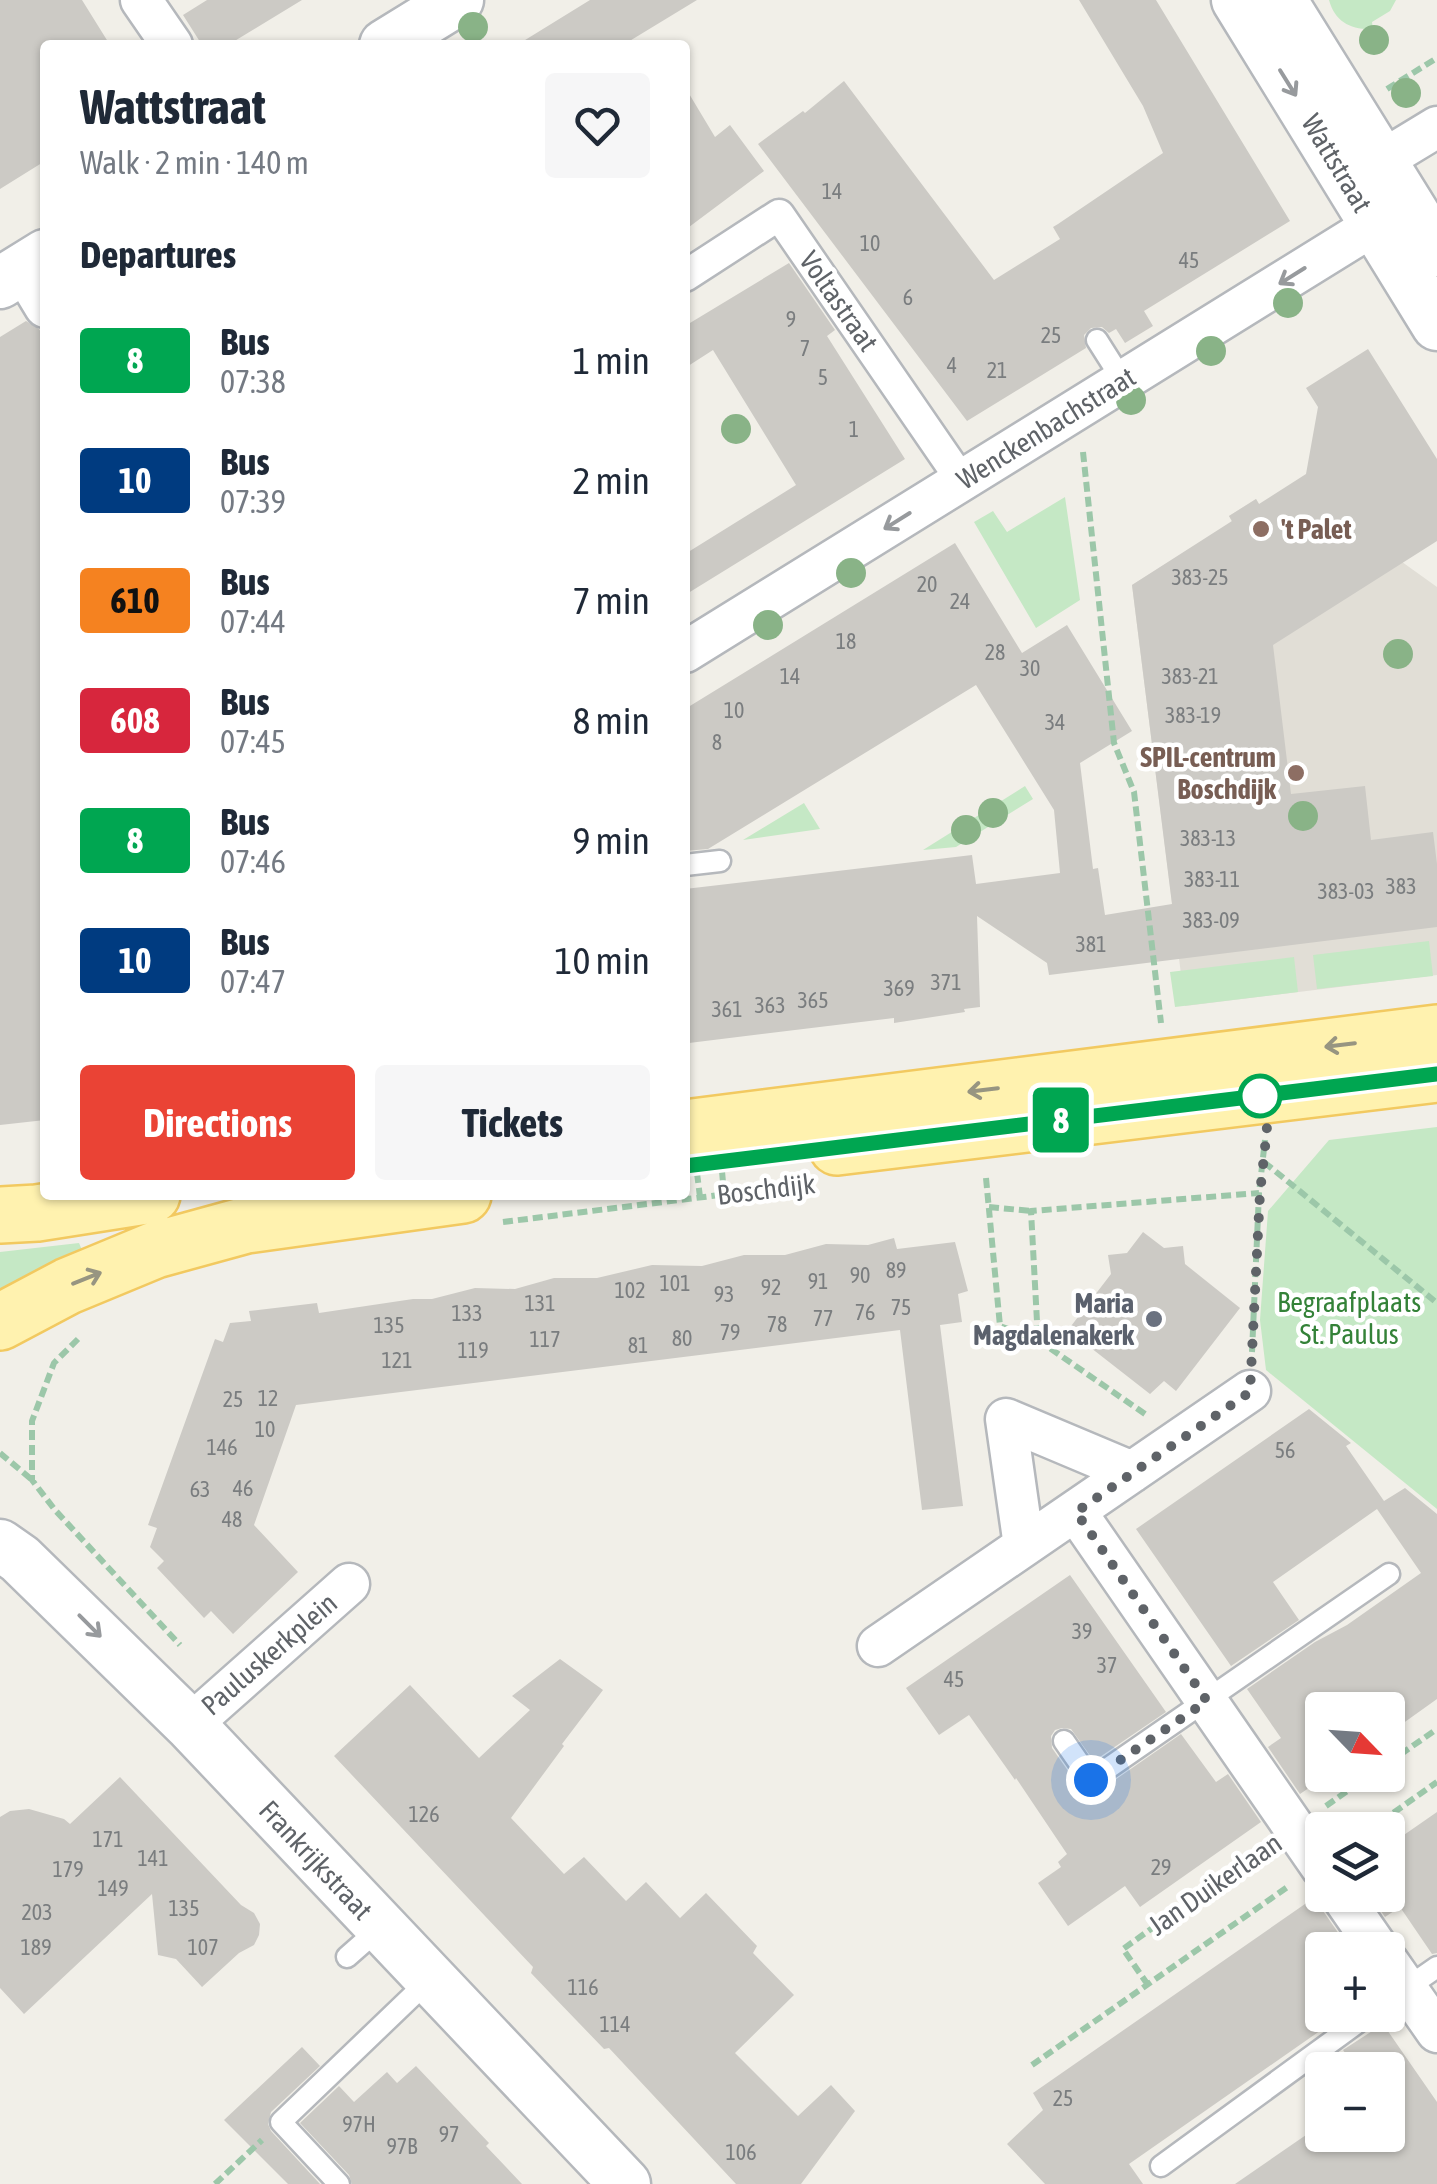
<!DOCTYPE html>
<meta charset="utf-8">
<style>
body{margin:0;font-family:"Asap Condensed",sans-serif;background:#f6f6f7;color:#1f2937;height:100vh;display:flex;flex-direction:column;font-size:38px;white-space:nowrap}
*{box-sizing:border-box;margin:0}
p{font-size:32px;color:#747a83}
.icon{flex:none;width:55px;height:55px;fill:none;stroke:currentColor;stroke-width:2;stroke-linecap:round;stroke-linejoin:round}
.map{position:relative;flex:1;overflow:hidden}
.details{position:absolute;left:40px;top:40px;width:650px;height:1160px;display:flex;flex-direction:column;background:#fff;border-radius:10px;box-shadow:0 2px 8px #0004}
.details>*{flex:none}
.badge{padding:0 20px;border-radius:8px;font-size:35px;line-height:65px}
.needle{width:65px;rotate:115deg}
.controls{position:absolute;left:1305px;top:1692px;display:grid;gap:20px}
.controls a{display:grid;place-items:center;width:100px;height:100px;border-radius:10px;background:#fff;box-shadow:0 2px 8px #0004;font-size:50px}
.you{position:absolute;width:50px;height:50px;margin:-25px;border:8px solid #fff;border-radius:50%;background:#1a73e8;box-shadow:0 0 0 15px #1a73e833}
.map>.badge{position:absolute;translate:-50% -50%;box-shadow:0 0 0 5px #fff}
h2{padding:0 40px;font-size:38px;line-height:90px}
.round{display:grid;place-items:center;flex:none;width:105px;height:105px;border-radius:10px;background:#f6f6f7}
.head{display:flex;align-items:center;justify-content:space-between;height:170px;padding:0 40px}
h1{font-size:48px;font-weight:700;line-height:75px}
.primary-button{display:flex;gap:20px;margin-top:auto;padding:20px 40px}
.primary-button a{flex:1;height:115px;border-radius:10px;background:#ea4335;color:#fff;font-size:40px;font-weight:700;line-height:115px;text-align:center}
.primary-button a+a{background:#f6f6f7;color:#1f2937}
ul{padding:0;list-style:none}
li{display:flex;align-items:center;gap:30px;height:120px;padding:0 40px}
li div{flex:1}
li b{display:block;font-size:38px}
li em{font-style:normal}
li .badge{min-width:110px;font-weight:700;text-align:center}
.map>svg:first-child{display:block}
</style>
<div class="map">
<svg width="1437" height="2184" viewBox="0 0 1437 2184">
<rect width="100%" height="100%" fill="#f1efe8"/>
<path fill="#e1ded6" d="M1256,499L1259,504L1356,529L1437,587V975L1185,1006L1132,585L1232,522L1229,516Z"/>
<path fill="#c5e8c5" d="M1329,0H1396L1390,11L1372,22L1373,29C1351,30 1335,22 1329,0Z
M1065,497L1080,600L1036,628L974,522L993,511L1007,532Z
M1025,786L1033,799L956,847L923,850Z
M804,803L820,829L743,840Z
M1429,941L1433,976L1317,989L1313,955Z
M1294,957L1298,992L1175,1007L1170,972Z
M1437,1127V1509L1266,1370L1260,1320L1268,1211L1329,1140Z
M79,1243L82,1250L36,1270L0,1290V1252Z"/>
<path fill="#cccac5" d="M0,0H82L110,45H45V161L0,189Z
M207,0H302L228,45H202L183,15Z
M590,0H697L623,45H517Z
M1079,0H1156L1290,221L1144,311L1153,326L1125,343L1116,329L1109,333L1102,327L1091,328L1084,335L1086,348L967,421L758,144L803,111L805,113L844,81L994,280L1060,239L1053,227L1058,224L1163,153L1143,106Z
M685,87L715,137L730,125L764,171L685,230Z
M789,263L835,330L827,336L905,459L685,595V554L796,485L713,350L685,368V326Z
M26,321L39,329L45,339V1120L0,1125V337Z
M1368,349L1437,459V541L1273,645L1291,794L1365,786L1371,840L1433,832L1437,864V927L1049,975L1047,963L977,916L980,1007L964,1009L965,1012L894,1023V1018L689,1043L685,1011V889L972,855L976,884L1060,873L1054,810L976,685L708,849L685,851V709L955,543L1022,653L1067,625L1132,731L1080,763L1093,869L1098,868L1105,915L1172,904L1132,585L1232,521L1229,516L1256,499L1259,504L1306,474L1318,407L1306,388Z
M1143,1232L1164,1248L1183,1246L1185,1264L1240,1308L1176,1391L1164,1381L1150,1394L1068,1330L1111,1274L1108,1255L1127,1253Z
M894,1238L897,1249L955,1242L968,1291L958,1294L962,1322L940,1325L963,1506L922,1510L900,1330L296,1405L254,1525L298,1572L233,1634L211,1611L204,1618L157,1568L164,1561L150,1547L157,1528L148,1525L215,1339L223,1342L230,1323L251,1321L249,1311L317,1303L319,1313L413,1299H432L475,1288L515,1289L554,1278H597L652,1265L702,1266L744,1255H785L826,1244L868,1245Z
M1309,1409L1351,1443L1346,1446L1384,1501L1405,1488L1437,1514V1699L1388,1734V1710H1322V1779L1300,1794L1268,1747L1281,1738L1247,1689L1315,1642L1347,1625L1421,1573L1377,1509L1273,1582L1299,1620L1231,1666L1136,1529Z
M1070,1575L1166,1712L1094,1761L1071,1729L1062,1728L1055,1730L1051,1736L1052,1748L1080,1788L1086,1793L1099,1791L1181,1734L1216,1782L1228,1774L1261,1822L1140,1907L1125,1886L1068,1926L1038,1883L1061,1867L1058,1862L1067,1854L1016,1778L1015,1780L969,1715L939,1735L906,1688Z
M560,1659L603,1690L562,1744L564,1746L511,1818L564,1874L584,1857L626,1901L646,1882L680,1918L706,1893L757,1946L753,1953L794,1995L735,2053L798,2116L831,2085L855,2111L801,2184H736L609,2048L604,2049L551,1994L531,1973L533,1967L334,1756L410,1685L479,1758L530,1710L512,1696Z
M120,1777L241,1905L254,1913L260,1924L259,1935L254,1945L239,1953L202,1987L176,1959L158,1955L152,1894L24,2014L0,1988V1817L10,1811L29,1809L64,1819L70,1824Z
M1437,1812V1953L1432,1954L1400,1907L1385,1917L1370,1895H1388V1846Z
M1318,1895L1321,1908L1346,1944L1338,1950H1322V1961L1313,1967L1322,1981V2015H1334L1337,2019L1129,2164L1143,2184H1045L1007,2144L1043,2110L1033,2093Z
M1383,2024L1437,2102V2184H1235L1306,2135H1388V2070H1357L1343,2050Z
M302,2047L320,2066L271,2112L268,2124L271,2131L320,2184H288L224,2120Z
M416,2066L489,2143L486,2146L522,2184H352L349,2175L300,2123L339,2086L354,2102L387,2072L397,2083Z"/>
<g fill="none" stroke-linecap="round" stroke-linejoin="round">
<g stroke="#b5b8bc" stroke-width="25">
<path id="service" d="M1097,340L1123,381
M685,865L720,861
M1064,1741L1091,1780L1389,1574
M347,1957L380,1928
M1388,2001L1437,1967
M1161,2166L1368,2015
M339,2184L281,2122L429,1980"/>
</g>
<g stroke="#b5b8bc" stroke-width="35">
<path id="pedestrian" d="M685,276L779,215L962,481"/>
</g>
<g stroke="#b5b8bc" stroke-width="45">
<path id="minor" d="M141,0L172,45
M1381,161L1437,127
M22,269L45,307
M685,652L1400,209
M1076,1512L1322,1868
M1024,1546L1006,1419L1132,1472
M878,1646L1250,1391
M190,1725L349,1584
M1341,1895L1379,1950
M1388,1962L1437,2032"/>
</g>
<g stroke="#b5b8bc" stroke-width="55">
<path id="tertiary" d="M1237,0L1437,325
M1281,0L1437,251
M385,45L458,0
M0,283L45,255
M0,1545L20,1559L190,1725L625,2184"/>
</g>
<g stroke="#f2c960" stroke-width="60">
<path id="primary" d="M685,1128L1437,1033
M837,1147L1437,1074
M0,1215L37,1213L152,1195
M0,1322L68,1286L155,1250L246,1225L463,1195"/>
</g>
<path stroke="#9cc7a9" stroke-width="6" stroke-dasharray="10 5" stroke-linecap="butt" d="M1387,89L1437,58
M1083,452L1114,743L1134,792L1161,1023
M1264,1162L1437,1303
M722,1171L724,1194
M697,1173L700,1197
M986,1178L1000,1326L1038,1340
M989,1207L1031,1211
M503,1222L808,1184
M78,1339L54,1363L32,1421V1480L55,1510L180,1645
M1252,1352L1259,1193L1265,1140
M1145,1414L1038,1340L1031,1211L1259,1193
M0,1453L31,1479
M1388,1763L1437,1729
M1326,1806L1370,1775
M1369,1830L1437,1782
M1148,1985L1123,1949L1262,1850
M1032,2065L1289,1886
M215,2184L262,2140"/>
<use href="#service" stroke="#fff" stroke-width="20"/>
<use href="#pedestrian" stroke="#fff" stroke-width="30"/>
<use href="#minor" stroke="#fff" stroke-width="40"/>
<use href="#tertiary" stroke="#fff" stroke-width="50"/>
<use href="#primary" stroke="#fff2af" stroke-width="55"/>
</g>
<g fill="#89b387">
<circle cx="473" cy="27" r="15"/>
<circle cx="1374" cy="40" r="15"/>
<circle cx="1406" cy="93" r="15"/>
<circle cx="1288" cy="303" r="15"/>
<circle cx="1211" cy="351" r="15"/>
<circle cx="1131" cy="400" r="15"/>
<circle cx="736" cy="429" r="15"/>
<circle cx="851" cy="573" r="15"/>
<circle cx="768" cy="625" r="15"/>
<circle cx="1398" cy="654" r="15"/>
<circle cx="993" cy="813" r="15"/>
<circle cx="1303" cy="816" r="15"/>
<circle cx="966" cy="830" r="15"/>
</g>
<defs><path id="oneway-shaft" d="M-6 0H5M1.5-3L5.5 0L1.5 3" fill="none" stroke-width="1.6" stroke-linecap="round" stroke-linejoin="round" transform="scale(2.5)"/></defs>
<g stroke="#979a9d">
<use href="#oneway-shaft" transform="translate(1288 83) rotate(58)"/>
<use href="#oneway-shaft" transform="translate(1292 276) rotate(148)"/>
<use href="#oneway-shaft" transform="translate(897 521) rotate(148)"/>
<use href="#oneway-shaft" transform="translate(90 1626) rotate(45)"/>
</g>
<g stroke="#979581">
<use href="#oneway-shaft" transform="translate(1340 1045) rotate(173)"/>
<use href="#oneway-shaft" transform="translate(983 1090) rotate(173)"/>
<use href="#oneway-shaft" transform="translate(87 1278) rotate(-22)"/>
</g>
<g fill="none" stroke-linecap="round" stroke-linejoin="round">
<g stroke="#fff" stroke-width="22">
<path id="line" d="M685,1166L1437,1074"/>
</g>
<use href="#line" stroke="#00a651" stroke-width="15"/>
<path stroke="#5f6368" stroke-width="10" stroke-dasharray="0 18" d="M1091,1780L1207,1701L1076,1512L1250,1392L1260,1193L1267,1129L1260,1096"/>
</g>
<g fill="#8d6e63" stroke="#fff" stroke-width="4">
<circle cx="1261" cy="529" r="10"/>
<circle cx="1296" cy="773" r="10"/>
</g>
<circle fill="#fff" stroke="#00a651" stroke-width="5" cx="1260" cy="1096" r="20"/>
<circle fill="#6b7280" stroke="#fff" stroke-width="4" cx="1154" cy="1319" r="10"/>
<g text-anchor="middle" stroke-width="9" stroke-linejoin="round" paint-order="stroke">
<g font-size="22" fill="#7a7d7f">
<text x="832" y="199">14</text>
<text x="870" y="251">10</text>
<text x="1189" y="268">45</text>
<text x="908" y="305">6</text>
<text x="791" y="327">9</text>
<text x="1051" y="343">25</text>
<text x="805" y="356">7</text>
<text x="952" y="373">4</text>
<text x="997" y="378">21</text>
<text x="823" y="385">5</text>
<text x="854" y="437">1</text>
<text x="1200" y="585">383-25</text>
<text x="927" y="592">20</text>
<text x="960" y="609">24</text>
<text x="846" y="649">18</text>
<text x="995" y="660">28</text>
<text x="1030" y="676">30</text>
<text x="790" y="684">14</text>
<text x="1190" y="684">383-21</text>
<text x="734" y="718">10</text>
<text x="1193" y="723">383-19</text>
<text x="1055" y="730">34</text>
<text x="717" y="750">8</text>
<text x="1208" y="846">383-13</text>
<text x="1212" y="887">383-11</text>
<text x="1401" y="894">383</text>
<text x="1346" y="899">383-03</text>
<text x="1211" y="928">383-09</text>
<text x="1091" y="952">381</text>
<text x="946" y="990">371</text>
<text x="899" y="996">369</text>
<text x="813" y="1008">365</text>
<text x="770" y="1013">363</text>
<text x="727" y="1017">361</text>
<text x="896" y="1278">89</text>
<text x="860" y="1283">90</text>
<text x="818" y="1289">91</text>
<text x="675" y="1291">101</text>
<text x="771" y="1295">92</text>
<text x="630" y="1298">102</text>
<text x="724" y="1302">93</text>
<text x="540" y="1311">131</text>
<text x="901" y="1315">75</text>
<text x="865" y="1320">76</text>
<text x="467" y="1321">133</text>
<text x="823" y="1326">77</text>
<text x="777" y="1332">78</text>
<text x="389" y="1333">135</text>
<text x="730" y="1340">79</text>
<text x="682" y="1346">80</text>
<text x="545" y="1347">117</text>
<text x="638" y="1353">81</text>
<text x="473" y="1358">119</text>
<text x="397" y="1368">121</text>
<text x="268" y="1406">12</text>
<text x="233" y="1407">25</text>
<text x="265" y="1437">10</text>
<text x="222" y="1455">146</text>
<text x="1285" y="1458">56</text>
<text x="243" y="1496">46</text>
<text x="200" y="1497">63</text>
<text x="232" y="1527">48</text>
<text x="1082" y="1639">39</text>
<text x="1107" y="1673">37</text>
<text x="954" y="1687">45</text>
<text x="424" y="1822">126</text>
<text x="108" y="1847">171</text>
<text x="153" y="1866">141</text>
<text x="1161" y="1875">29</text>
<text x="68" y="1877">179</text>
<text x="113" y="1896">149</text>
<text x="184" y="1916">135</text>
<text x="37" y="1920">203</text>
<text x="36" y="1955">189</text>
<text x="203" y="1955">107</text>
<text x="583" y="1995">116</text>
<text x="615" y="2032">114</text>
<text x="1063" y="2106">25</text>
<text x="359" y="2132">97H</text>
<text x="449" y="2142">97</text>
<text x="402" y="2154">97B</text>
<text x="741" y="2160">106</text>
</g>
<g font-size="28" fill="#5f6368" stroke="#fff">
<text transform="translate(1337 163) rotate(59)" y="10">Wattstraat</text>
<text transform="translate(839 301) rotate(55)" y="10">Voltastraat</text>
<text transform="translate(1046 428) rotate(-32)" y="10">Wenckenbachstraat</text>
<text transform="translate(766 1189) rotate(-7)" y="10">Boschdijk</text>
<text transform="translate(269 1654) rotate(-41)" y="10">Pauluskerkplein</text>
<text transform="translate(316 1860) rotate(47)" y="10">Frankrijkstraat</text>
<text transform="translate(1215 1884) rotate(-35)" y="10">Jan Duikerlaan</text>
</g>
<g font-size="28" font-weight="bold" fill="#785e54" stroke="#fff" text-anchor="start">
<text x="1281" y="539">'t Palet</text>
<text x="1276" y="767" text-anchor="end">SPIL-centrum<tspan x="1276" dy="32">Boschdijk</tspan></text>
</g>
<g font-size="28" fill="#348238" stroke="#fff">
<text x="1349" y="1312">Begraafplaats<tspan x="1349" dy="32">St. Paulus</tspan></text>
</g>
<g font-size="28" font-weight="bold" fill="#5b616d" stroke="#fff" text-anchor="end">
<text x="1134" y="1313">Maria<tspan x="1134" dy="32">Magdalenakerk</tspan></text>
</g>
</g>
</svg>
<div class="controls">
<a><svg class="needle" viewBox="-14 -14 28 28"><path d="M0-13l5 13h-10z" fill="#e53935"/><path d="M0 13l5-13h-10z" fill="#747a83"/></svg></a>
<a><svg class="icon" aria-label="layers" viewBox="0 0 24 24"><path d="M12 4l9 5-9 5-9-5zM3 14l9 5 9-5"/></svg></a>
<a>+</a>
<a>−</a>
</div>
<div class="you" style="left:1091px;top:1780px"></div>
<b class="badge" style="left:1061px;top:1120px;background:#00a651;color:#fff">8</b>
<section class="details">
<div class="head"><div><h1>Wattstraat</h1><p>Walk · 2 min · 140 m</p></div><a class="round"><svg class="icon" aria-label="heart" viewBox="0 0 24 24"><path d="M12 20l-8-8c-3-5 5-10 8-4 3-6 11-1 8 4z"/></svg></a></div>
<h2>Departures</h2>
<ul>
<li><span class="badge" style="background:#00a651;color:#fff">8</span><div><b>Bus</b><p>07:38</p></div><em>1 min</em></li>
<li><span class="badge" style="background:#003b80;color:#fff">10</span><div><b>Bus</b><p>07:39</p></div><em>2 min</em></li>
<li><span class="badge" style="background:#f58220;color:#111">610</span><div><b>Bus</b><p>07:44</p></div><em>7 min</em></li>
<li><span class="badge" style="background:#d7263d;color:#fff">608</span><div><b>Bus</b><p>07:45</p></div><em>8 min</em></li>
<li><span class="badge" style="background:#00a651;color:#fff">8</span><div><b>Bus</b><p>07:46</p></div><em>9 min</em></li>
<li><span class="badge" style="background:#003b80;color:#fff">10</span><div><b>Bus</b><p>07:47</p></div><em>10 min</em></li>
</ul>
<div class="primary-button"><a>Directions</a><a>Tickets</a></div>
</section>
</div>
